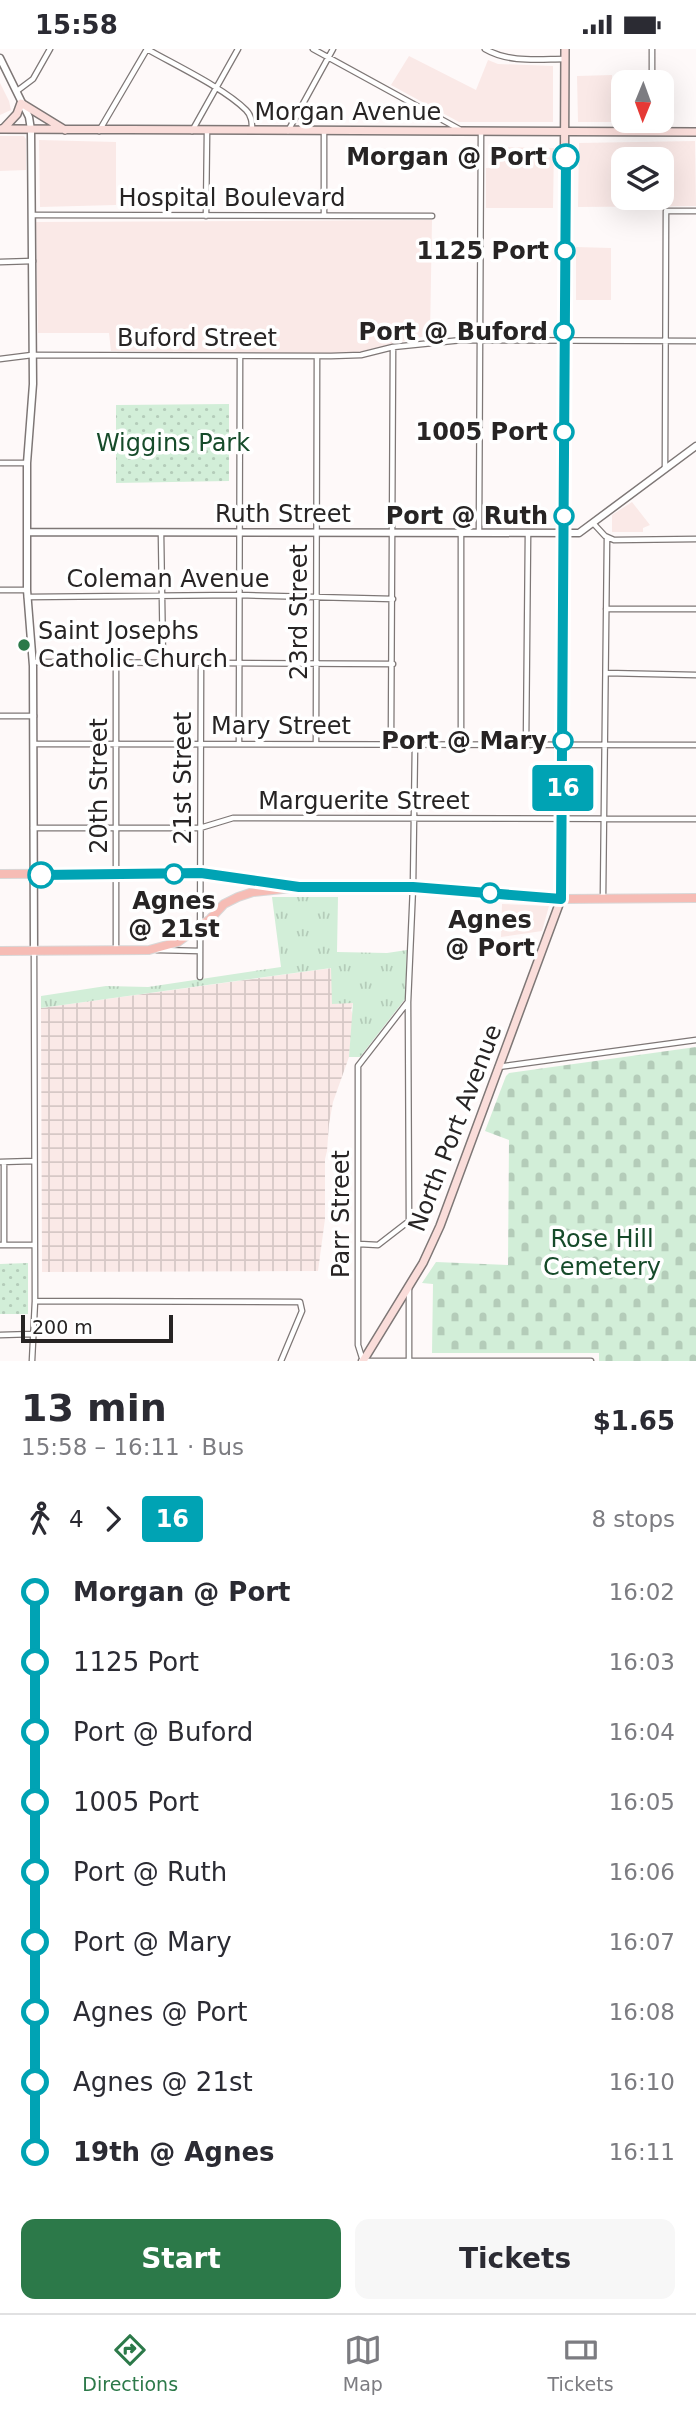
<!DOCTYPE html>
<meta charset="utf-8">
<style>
body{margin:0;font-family:"DejaVu Sans",sans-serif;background:#f7f7f7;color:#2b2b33;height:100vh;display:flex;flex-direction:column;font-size:26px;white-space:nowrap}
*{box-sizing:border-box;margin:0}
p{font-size:23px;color:#7c7c81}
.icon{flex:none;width:38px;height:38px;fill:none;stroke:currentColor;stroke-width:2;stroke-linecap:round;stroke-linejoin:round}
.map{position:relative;height:1312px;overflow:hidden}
.side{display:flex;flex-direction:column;background:#fff;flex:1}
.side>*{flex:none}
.badge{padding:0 14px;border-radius:5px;font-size:24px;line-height:46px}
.needle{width:46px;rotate:181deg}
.tools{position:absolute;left:611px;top:21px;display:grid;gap:14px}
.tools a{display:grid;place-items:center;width:63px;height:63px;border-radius:14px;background:#fff;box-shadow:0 7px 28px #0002;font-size:35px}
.scale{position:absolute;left:21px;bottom:18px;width:152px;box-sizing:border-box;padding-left:7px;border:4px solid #272424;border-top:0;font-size:19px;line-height:24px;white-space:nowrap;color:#272424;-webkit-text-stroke:5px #fff;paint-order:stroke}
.map>.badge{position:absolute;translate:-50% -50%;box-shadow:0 0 0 4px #fff}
.legs{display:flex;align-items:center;gap:10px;height:77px;padding:0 21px;font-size:23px}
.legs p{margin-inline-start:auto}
.summary{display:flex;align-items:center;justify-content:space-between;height:119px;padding:0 21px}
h1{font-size:38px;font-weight:700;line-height:52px}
.action{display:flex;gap:14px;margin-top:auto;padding:14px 21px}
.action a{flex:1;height:80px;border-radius:14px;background:#2c7949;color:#fff;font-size:28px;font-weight:700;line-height:80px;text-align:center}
.action a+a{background:#f7f7f7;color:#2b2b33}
ul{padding:0 21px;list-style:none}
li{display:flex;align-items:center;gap:24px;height:70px;font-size:26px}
li i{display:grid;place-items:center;width:10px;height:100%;margin:0 9px;background:currentColor}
li i::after{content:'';width:18px;height:18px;margin:-9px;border:5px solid;border-radius:50%;background:#fff}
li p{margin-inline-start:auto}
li:first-child i{background:linear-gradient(#0000 50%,currentColor 0)}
li:last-child i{background:linear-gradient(currentColor 50%,#0000 0)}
.status{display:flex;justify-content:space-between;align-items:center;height:49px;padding:0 35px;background:#fff;direction:ltr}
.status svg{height:19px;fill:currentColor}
.tab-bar{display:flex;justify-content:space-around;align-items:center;height:98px;border-top:2px solid #e1e1e2;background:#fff;font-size:19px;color:#7c7c81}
.tab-bar a{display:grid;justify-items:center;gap:4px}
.tab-bar .current{color:#2c7949}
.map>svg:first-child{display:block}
</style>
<div class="status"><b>15:58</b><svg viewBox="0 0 49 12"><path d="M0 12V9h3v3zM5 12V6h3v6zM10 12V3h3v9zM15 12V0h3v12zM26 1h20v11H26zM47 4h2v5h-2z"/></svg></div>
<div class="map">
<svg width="696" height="1312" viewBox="0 0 696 1312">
<defs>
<pattern id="industrial-grid" width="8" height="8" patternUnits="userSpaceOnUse" patternTransform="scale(1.75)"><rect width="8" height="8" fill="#fae9e7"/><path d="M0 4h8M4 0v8" fill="none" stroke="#d6c8c6"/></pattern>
<pattern id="grass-tufts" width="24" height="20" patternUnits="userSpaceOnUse" patternTransform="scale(1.75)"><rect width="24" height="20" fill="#d2eed8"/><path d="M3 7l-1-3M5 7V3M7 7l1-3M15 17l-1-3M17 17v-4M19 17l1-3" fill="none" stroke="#b4ccb9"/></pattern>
<pattern id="cemetery-stones" width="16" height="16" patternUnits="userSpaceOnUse" patternTransform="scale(1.75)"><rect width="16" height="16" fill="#d2eed8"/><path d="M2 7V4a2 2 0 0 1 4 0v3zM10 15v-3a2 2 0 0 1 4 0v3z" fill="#b4ccb9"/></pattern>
<pattern id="park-dots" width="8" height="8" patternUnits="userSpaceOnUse" patternTransform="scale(1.75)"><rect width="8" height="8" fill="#d2eed8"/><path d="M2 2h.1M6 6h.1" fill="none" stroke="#b4ccb9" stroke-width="1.8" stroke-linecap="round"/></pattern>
</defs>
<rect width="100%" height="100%" fill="#fef9f9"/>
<path fill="#fae9e7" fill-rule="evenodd" d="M409,7L476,41L488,11L498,15L553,17V73H459L391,36Z
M612,26V73H578L577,27Z
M0,34L9,52L11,61L0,66Z
M0,87H24L26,90V121L0,122Z
M39,91L116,93V156L40,158Z
M695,92L696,157L578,158L579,94ZM623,110H662V149H623Z
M499,98L554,99L553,159H486V119H497Z
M432,171L430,286L350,305L111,302L109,284H38L36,173Z
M576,198L611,199V251H576Z
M632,453L650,476L643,479V483H612V466Z
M502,855L549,857L542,882L501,888Z"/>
<path fill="url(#industrial-grid)" d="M332,919L353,954L351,961L353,966L349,1008L333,1053L329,1075L327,1102L325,1110V1170L318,1222L42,1223L41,959Z"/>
<path fill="url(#grass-tufts)" d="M272,848H338L337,903L387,904L407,901L405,950L360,1008H349L353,954L332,955L331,919L41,959V947L106,937L148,938L281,918Z"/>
<path fill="url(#cemetery-stones)" d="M696,998V1312H599V1304H432L433,1235L422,1234L436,1213L508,1216L509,1091L485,1082L506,1027L509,1024Z"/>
<path fill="url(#park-dots)" d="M229,355V432L116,434V356Z
M28,1214V1265H0V1215Z"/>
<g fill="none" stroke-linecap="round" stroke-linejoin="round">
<g stroke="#7e7776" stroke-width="7">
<path id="minor" d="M147,0C175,16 224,39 246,61C252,67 252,74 252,81
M313,0L459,80
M485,0C509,14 539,10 565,10
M652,0V33
M17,42L33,30L50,0
M652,72V82
M99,82L147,0
M192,82L238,0
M288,82L333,0
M32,166L432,167
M324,166V83
M206,167L207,83
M0,213L33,212
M0,310L32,306L331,307L361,306L393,298
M0,414H27
M665,419L666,162H696
M593,474L605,487L614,491L696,490
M161,484L163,613
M461,484V694
M479,484L481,83
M0,541H27
M27,548L239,546L393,550
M606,560H696
M33,613L393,615
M606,624L696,626
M0,667H34
M239,694L240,307
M316,694L317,307
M34,695L696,696
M391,695L393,298L462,291L696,292
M526,696L528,485
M33,779H200L233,769L696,770
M603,849L607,489
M116,901V613
M157,901L200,902
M200,928L201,614
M498,1018L696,991
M0,1113L34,1112
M4,1113V1196
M359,1195L378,1196L409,1172L408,953L413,838L415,695
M0,1196H34
M409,1239V1312
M35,1252L300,1253L302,1262L281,1312
M0,1286L34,1285
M32,1312L35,1252L34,902
M361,1312H591
M363,1312L358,1296V1017L407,954"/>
</g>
<g stroke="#7e7776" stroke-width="9">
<path id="tertiary" d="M0,9L29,68L31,81L33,335L27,414V541L33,617L34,902
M27,483L579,484L696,397"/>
</g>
<g stroke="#7e7776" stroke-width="10">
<path id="secondary" d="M0,80L696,83
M3,80L17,65L21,54L65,81
M363,1312L423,1214L440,1177L561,850L565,0"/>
</g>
<g stroke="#d8d8d8" stroke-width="10">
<path id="primary" d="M0,825L201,824L299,838H413L561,850L696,849
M0,902L149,901L178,893L210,870L224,855L238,848L253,843L292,839"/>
</g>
<use href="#minor" stroke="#fff" stroke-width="4.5"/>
<use href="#tertiary" stroke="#fff" stroke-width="6"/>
<use href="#secondary" stroke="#faddda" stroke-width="7"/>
<use href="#primary" stroke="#f6bcb5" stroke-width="8"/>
</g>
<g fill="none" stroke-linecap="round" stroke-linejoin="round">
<g stroke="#fff" stroke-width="16">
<path id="line-1" d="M41,826L201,824L299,838H413L561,850L566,108"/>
</g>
<use href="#line-1" stroke="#00a3b4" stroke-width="10"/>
</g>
<g fill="#fff" stroke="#00a3b4" stroke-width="3.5">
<circle cx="566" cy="108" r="12"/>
<circle cx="565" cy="202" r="9"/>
<circle cx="564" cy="283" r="9"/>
<circle cx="564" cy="383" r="9"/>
<circle cx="564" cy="467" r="9"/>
<circle cx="563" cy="692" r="9"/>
<circle cx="174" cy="825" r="9"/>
<circle cx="41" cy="826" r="12"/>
<circle cx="490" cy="844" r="9"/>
</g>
<circle fill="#2c7949" stroke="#fff" stroke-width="2.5" cx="24" cy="596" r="7"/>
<g text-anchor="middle" stroke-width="7" stroke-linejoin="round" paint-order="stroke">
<g font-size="24" fill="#272424" stroke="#fff">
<text x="348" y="71">Morgan Avenue</text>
<text x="232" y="157">Hospital Boulevard</text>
<text x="197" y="297">Buford Street</text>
<text x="283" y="473">Ruth Street</text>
<text x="168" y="538">Coleman Avenue</text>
<text transform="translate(299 563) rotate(-90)" y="8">23rd Street</text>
<text x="281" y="685">Mary Street</text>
<text transform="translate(183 729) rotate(-90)" y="8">21st Street</text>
<text transform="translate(99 737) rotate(-90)" y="8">20th Street</text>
<text x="364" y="760">Marguerite Street</text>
<text transform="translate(455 1079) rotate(-69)" y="8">North Port Avenue</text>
<text transform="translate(341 1165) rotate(-90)" y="8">Parr Street</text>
</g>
<g font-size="24" font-weight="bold" fill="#272424" stroke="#fff" text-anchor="end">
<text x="547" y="116">Morgan @ Port</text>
<text x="549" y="210">1125 Port</text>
<text x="548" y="291">Port @ Buford</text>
<text x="548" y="391">1005 Port</text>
<text x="548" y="475">Port @ Ruth</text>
<text x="547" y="700">Port @ Mary</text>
<text x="174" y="860" text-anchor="middle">Agnes<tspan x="174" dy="28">@ 21st</tspan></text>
<text x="490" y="879" text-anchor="middle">Agnes<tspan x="490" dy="28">@ Port</tspan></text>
</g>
<g font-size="24" fill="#164b2a" stroke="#fff">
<text x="173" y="402">Wiggins Park</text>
<text x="602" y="1198">Rose Hill<tspan x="602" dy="28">Cemetery</tspan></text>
</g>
<g font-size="24" fill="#272424" stroke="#fff" text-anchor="start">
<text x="38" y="590">Saint Josephs<tspan x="38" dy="28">Catholic Church</tspan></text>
</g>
</g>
</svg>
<div class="tools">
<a><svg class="needle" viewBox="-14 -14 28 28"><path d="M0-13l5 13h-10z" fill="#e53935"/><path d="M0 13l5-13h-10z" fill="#7c7c81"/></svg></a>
<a><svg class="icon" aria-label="layers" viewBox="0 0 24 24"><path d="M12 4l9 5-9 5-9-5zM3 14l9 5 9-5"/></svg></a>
</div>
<div class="scale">200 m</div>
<b class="badge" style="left:563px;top:739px;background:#00a3b4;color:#fff">16</b>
</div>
<section class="side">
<div class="summary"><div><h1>13 min</h1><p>15:58 – 16:11 · Bus</p></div><b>$1.65</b></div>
<div class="legs"><svg class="icon" aria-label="walk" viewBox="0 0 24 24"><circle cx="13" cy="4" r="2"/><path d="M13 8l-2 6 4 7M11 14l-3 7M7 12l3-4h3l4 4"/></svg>4<svg class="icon" aria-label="forward" viewBox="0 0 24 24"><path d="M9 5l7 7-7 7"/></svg><b class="badge" style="background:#00a3b4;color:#fff">16</b><p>8 stops</p></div>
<ul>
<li><i style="color:#00a3b4"></i><b>Morgan @ Port</b><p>16:02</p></li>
<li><i style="color:#00a3b4"></i><span>1125 Port</span><p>16:03</p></li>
<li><i style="color:#00a3b4"></i><span>Port @ Buford</span><p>16:04</p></li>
<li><i style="color:#00a3b4"></i><span>1005 Port</span><p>16:05</p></li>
<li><i style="color:#00a3b4"></i><span>Port @ Ruth</span><p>16:06</p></li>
<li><i style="color:#00a3b4"></i><span>Port @ Mary</span><p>16:07</p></li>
<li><i style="color:#00a3b4"></i><span>Agnes @ Port</span><p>16:08</p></li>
<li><i style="color:#00a3b4"></i><span>Agnes @ 21st</span><p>16:10</p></li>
<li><i style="color:#00a3b4"></i><b>19th @ Agnes</b><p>16:11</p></li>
</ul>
<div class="action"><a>Start</a><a>Tickets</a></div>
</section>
<nav class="tab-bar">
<a class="current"><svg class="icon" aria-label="directions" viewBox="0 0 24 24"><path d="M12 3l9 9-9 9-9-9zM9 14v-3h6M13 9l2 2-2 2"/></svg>Directions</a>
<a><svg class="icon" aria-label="map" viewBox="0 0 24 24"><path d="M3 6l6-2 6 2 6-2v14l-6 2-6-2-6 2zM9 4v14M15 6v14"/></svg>Map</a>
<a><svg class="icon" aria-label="tickets" viewBox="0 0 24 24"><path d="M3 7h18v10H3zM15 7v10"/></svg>Tickets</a>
</nav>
